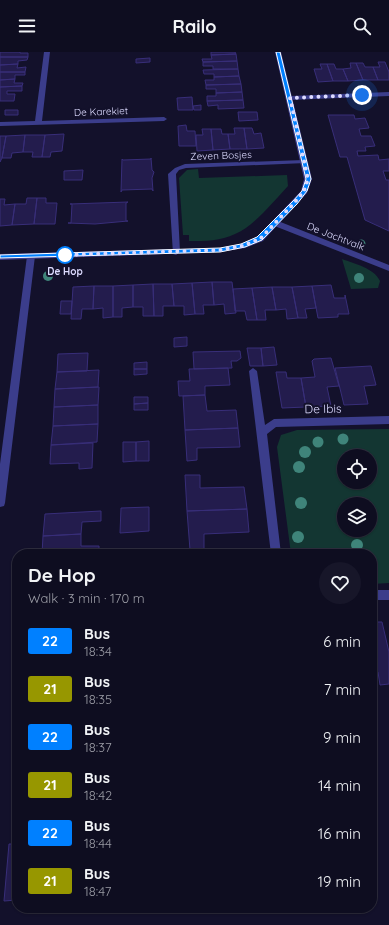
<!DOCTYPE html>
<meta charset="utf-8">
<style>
body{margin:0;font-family:Quicksand,sans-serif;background:#171629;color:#f1f3f6;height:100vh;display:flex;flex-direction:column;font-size:15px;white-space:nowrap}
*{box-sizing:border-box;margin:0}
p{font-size:13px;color:#9b9ca5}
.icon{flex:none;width:22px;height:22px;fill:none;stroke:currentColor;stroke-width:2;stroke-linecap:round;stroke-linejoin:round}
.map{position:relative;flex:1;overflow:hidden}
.drawer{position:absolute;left:12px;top:497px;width:365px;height:364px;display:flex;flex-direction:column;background:#0e0d20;border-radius:16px;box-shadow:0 1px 3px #0004,0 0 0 1px #2e2d3e}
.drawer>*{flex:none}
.badge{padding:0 8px;border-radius:3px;font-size:14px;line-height:26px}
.buttons{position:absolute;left:337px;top:397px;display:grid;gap:8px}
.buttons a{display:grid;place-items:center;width:40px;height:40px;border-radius:50%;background:#0e0d20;box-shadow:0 1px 3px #0004,0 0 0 1px #2e2d3e;font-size:20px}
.you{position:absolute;width:20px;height:20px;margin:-10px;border:3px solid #fff;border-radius:50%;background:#1a73e8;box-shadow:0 0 0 6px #1a73e833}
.map>.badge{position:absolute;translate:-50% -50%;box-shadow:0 0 0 2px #fff}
.round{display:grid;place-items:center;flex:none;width:42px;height:42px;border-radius:21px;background:#171629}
.overview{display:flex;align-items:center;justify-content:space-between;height:68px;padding:0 16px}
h1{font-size:19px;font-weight:700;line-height:30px}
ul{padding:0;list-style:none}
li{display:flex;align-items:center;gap:12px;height:48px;padding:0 16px}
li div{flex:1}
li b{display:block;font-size:15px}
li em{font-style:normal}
li .badge{min-width:44px;font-weight:700;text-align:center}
header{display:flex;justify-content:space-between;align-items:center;height:52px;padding:0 16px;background:#0e0d20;font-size:18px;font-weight:700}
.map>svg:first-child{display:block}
</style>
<header><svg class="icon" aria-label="menu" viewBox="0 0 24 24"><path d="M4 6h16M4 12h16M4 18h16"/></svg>Railo<svg class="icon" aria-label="search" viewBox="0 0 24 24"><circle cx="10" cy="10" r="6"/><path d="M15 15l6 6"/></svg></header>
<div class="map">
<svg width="389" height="873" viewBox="0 0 389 873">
<rect width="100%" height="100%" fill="#13112b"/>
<path fill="#133632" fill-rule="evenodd" d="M198,117L199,126L287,123L288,134C274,149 254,174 235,182C221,189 205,189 189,189V183H183L179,126L187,118Z
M342,207C355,212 374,216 380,229L378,236L351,237Z
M389,377V531L372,532V502H291L277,395L281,383L297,378ZM344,404H370V430H344ZM344,452H370V478H344Z"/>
<path fill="#231c4d" stroke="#382e79" d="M0,0H20V1H28V5H0Z
M211,0H235L236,2L211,3Z
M236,2L237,9L203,10L202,7H212L211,3Z
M0,5H28L27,8L18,9V12L0,13Z
M150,6V10L136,11V7Z
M237,9L238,17H213V14H203V10Z
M378,10H385L389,20V28H378L373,15H380Z
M350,11H356L363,28L348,29L343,17L351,16Z
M356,11H363L365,15H373L378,28H363Z
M18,12L17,16L26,15L25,20H0V13Z
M320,12H327L333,29L318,30L314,17H322Z
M327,12H334L336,17H343L348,29H333Z
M238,17L239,24L214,25V22H204L203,18Z
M0,20H25V23H15V27L0,28Z
M239,24L241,32L206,33L205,28H214V25Z
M15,27L14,31H23L22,34L0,35V28Z
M241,32L242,40L216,41V37H206V33Z
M22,34V39H7V42H15L14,49H0V35Z
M242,40L243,48L207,49V44H216V41Z
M192,45L193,58H178L177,46Z
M243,48L244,56L218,57V53L208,54L207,49Z
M201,53V58H194L193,54Z
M5,58H18V63H5Z
M238,60H257L258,68L239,69Z
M328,63H354L355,67L365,66L369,76L359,77L361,84H371L375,94L365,95L366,99H357L358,104L378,103L379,108L389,107V119H383L386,128H389V179L365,168L347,105H340Z
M186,73L187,79H195L196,94H179L178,74Z
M234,76H244L247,97H230L228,82H235Z
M244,76H252L254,82L261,81L264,96L247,97Z
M202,77H211L213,98L197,99L196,83H203Z
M211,77H221L222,82H228L230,97L213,98Z
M64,82L62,99L51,100L50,105H42L45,83Z
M25,83L23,100L12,101L11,106H2L6,84Z
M25,83H45L42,105H32L33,100H23Z
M0,84H6L2,106L0,110Z
M151,106L152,118L154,120L152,126L153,139L152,137L122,138L121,140L122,107L123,108L151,107Z
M83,118L82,128H64V119Z
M27,146H37L34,172L12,173L15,152H26Z
M37,146H46V151H57L55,172H34Z
M0,147H5L4,153L15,152L12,173L0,174Z
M128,150L126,151V169H128L95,172L68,171H71L72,152H70Z
M212,230H232L236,261L225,262L224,252L214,253Z
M212,230L214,253H203L204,262H195L192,231Z
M192,231L195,262L184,263V254H174L172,232Z
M153,232L154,264H143V255H133V233Z
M153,232H172L174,254H163V264H154Z
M133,233V255L122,256V265H113V234Z
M331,233L334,246H345V243L349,262H338V265L318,266L312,234Z
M94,234L93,257H82L81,267H71L73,235Z
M94,234H113V265L103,266V256L93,257Z
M312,234L316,256L305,257L307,266H298L292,235Z
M272,235L276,258H265L266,268H257L252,236Z
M272,235H292L298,266L287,267L286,257L276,258Z
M252,236L257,268H247L245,259H235L233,237Z
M61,249H72L71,262H60Z
M187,285V294L174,295V286Z
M274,295L277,313L263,314L261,296Z
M247,296H261L263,314H250Z
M240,299L241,306L237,309H231L232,316L194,317L193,300Z
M88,301L87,319L57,320L58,302Z
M331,306L339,334L327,335L331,354L306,355L301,326L315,325L312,309L314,307Z
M147,310V317H134V311Z
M371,314L376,333L364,334L368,352L344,353L335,316Z
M228,316L230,333L205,334V343L179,344L178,329H190L189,317Z
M134,317H147V322L134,323Z
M99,318L98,335L55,337L57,320Z
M276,320H286L287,326H301L306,355L282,356Z
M99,335L98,353L54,355L55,337Z
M205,343L207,359L236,358L238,376L185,378L183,344Z
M134,345H148V351L134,352Z
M148,351V358H134V352Z
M98,353V372L53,374L54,355Z
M98,372L97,390L51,393L53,374Z
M238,376L240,395L197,396V408L187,409L185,378Z
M149,389V409H136V390Z
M123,390H136V409L123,410Z
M93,391L92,416L79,417V411L50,412L51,393Z
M185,423H200V436L244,435L247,457L187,459Z
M149,455V479L120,481L121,456Z
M247,457L249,480L204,482V497L190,498L187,459Z
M101,459V469L82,470L81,482L43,484L45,462Z
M81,482V494H99V502H42L43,484Z
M204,497L205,502H190V498Z
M372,570H382L389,600V632L380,633L378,620H372Z
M9,792H17V848L4,849Z"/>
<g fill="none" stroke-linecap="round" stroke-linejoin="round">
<path fill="#3b3d8b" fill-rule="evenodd" d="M44,0H50L42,69L164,65L167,67L164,69L0,74V70L35,69Z
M389,40V44L290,48L287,46L290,44Z
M304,108L307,110L306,111L186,116L179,118L176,122L180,200L176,203L173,202L168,122L175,116L185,112Z
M272,169H278L389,213V219L272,173Z
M31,201L35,204L5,451L4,454L0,455V412L27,204Z
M253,316L257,319L265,373L274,367L389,364V372L276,375L267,382L281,502H271L249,319Z
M372,538H389V548H372Z"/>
<path fill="#3b3d8b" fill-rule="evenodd" d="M275,0H281L312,127L307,141L263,189L245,196L220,200L0,208V202L220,196L240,192L257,185L301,139L304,127Z"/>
</g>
<g fill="#3f847a">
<circle cx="361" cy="192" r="4.5"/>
<circle cx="48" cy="224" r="5"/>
<circle cx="359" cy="226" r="5"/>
<circle cx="343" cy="387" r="5.5"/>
<circle cx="318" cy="390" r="5.5"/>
<circle cx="305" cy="400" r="6"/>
<circle cx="299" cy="415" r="6"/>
<circle cx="301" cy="451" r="6"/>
<circle cx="298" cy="485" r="6"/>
<circle cx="357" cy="493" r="6"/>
</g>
<path fill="#0080ff" stroke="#fff" d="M276,0H280L311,127L307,139L297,152L262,188L245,195L220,200L0,206V203L220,196L241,192L257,185L293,149L302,139L306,127Z"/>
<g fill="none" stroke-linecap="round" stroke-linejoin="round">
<path stroke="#dddbff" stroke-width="4" stroke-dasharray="0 7.2" d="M65,203H60L220,198L242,194L260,187L295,150L304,139L308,127L290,46L362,43"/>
</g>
<circle fill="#fff" stroke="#0080ff" stroke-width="2" cx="65" cy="203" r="8"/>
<g text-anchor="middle" stroke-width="4" stroke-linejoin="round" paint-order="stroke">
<g font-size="10" fill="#dddbff" stroke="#13112b">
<text transform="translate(101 59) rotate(-2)" y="4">De Karekiet</text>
<text transform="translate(221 103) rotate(-2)" y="4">Zeven Bosjes</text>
<text transform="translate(336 184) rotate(21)" y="4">De Jachtvalk</text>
</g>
<g font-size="10" font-weight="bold" fill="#dddbff" stroke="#13112b">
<text x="65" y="223">De Hop</text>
</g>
<g font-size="12" fill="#dddbff" stroke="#13112b">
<text transform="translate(323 357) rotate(-1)" y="4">De Ibis</text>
</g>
</g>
</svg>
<div class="buttons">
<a><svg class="icon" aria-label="locate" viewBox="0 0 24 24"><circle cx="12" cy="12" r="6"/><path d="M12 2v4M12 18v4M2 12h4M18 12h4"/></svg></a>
<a><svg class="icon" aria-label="layers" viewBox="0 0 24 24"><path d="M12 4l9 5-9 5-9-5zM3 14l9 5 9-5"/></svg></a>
</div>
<div class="you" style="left:362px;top:43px"></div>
<section class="drawer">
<div class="overview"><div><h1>De Hop</h1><p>Walk · 3 min · 170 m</p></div><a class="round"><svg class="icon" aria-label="heart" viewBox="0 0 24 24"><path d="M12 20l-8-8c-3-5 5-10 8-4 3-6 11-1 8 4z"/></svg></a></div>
<ul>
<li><span class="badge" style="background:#0080ff;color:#fff">22</span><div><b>Bus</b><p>18:34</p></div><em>6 min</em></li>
<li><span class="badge" style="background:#979700;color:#fff">21</span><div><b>Bus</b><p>18:35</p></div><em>7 min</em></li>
<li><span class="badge" style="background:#0080ff;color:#fff">22</span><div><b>Bus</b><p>18:37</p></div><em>9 min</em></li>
<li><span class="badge" style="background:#979700;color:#fff">21</span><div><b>Bus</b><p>18:42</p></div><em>14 min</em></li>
<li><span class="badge" style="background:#0080ff;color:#fff">22</span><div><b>Bus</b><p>18:44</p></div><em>16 min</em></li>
<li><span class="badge" style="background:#979700;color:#fff">21</span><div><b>Bus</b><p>18:47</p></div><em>19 min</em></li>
</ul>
</section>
</div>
